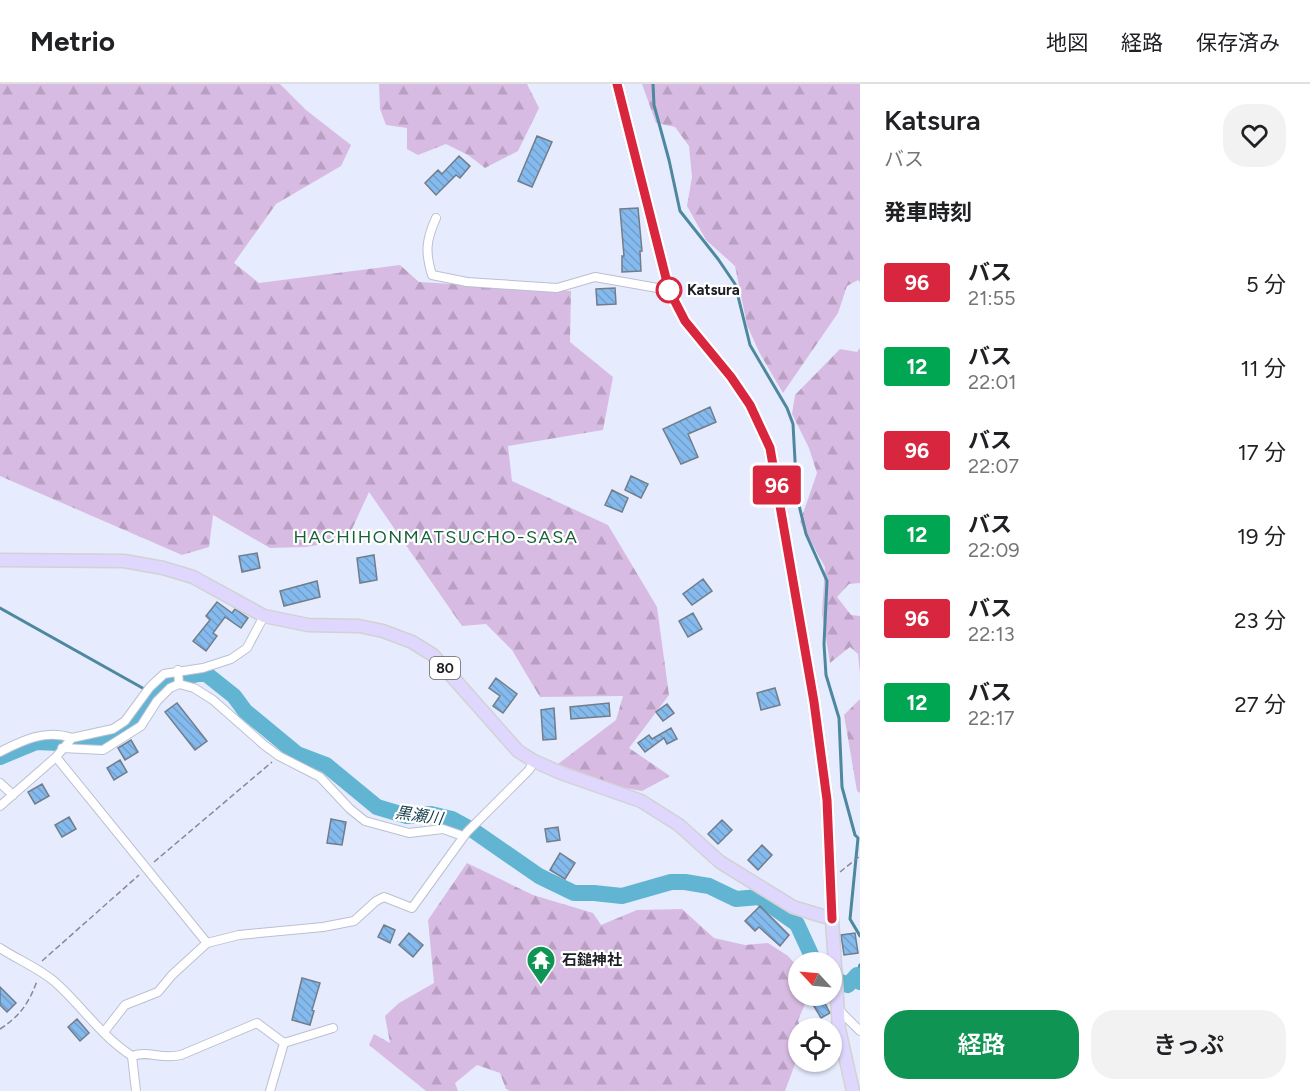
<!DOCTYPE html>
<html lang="ja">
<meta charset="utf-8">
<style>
body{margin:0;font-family:Figtree,"Noto Sans JP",sans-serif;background:#f2f2f2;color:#202124;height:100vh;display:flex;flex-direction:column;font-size:22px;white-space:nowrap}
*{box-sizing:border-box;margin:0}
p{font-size:20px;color:#757577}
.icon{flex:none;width:33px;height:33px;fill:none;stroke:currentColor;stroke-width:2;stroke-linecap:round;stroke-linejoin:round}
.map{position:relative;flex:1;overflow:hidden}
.sheet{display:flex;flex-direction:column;background:#fff;width:450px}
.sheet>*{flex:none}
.badge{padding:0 12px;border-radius:4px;font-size:21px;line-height:39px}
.needle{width:39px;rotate:296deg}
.fabs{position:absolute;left:788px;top:868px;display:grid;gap:12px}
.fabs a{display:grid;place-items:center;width:54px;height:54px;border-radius:50%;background:#fff;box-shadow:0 2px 4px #0004;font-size:30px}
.map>.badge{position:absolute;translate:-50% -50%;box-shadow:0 0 0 3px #fff}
h2{padding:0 24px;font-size:22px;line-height:54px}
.round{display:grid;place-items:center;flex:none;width:63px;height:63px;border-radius:24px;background:#f2f2f2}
.head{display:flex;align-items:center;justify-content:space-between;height:102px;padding:0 24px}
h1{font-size:28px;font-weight:600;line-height:45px}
.button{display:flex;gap:12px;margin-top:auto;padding:12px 24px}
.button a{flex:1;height:69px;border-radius:24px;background:#109453;color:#fff;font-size:24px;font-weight:600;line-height:69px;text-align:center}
.button a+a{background:#f2f2f2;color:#202124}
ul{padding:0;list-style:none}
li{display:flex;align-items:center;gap:18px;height:84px;padding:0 24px}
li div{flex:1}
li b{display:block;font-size:22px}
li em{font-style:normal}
li .badge{min-width:66px;font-weight:700;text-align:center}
header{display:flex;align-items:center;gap:36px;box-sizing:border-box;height:84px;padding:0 30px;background:#fff;border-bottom:2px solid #e0e0e0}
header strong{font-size:28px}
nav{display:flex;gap:33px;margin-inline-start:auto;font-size:21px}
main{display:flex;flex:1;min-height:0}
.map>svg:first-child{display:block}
</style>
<header>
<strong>Metrio</strong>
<nav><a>地図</a><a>経路</a><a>保存済み</a></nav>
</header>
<main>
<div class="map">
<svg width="860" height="1007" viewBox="0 0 860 1007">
<defs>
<pattern id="forest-firs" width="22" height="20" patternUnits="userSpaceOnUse" patternTransform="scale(1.5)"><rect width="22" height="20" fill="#d8bbe2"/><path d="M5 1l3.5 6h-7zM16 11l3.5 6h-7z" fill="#b9a0c2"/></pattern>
<pattern id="building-back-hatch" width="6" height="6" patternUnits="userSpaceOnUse" patternTransform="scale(1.5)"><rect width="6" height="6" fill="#84baed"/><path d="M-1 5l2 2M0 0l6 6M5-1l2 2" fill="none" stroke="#729fcb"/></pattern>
</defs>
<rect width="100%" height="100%" fill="#e6ecfd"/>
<path fill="url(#forest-firs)" d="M0,0H280L306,26L351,61L341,82L276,120L234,179L259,199L400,181L419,198L571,207L570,258L613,293L603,346L508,362L512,397L608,441L657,523L669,611L629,664L670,692L642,707L619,703L558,680L616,636L623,612L540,613L512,566L486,540L462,542L369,408L347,456L306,463L270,464L213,431L209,463L182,471L0,392Z
M379,0H527L539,24L518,67L485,84L468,71L446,60L418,71L407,65V44L386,41L380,25Z
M642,0H860V198L858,196L847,202L838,229L783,309L759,268L747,241L735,182L706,156L687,122L692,93L689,62L675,43L656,39Z
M860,264V499L849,500L837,513L851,531L860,532V590L858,570L850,563L830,579L822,529L825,483L800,438L817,389L809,364L792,330L795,311L840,265L857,268Z
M860,615V709L857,707L844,631Z
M467,779L533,811L593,829L601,841L637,826L682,825L714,854L745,861L768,859L788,872L797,882L793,896L798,905V912H802L806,918L798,936L800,945H798V972L785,1007H510L506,1005L500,989L477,981L455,999L458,1007H426L369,961L374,950L390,959L385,932L399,919L434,899L428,836Z"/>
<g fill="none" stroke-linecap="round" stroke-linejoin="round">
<path stroke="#4d889f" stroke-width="3" d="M653,0L654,21L669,76L680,127L718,175L735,200L750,261L787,324L793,340L797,413L806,450L827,497L824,560L826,591L839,634L842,703L855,751L858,754L850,835L860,852
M0,524L155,611
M857,891L860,881"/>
<path stroke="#61b5d3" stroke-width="16" d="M74,659L97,660L126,647L142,633L155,611L172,595L205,589L234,612L245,627L297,670L326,681L377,723L407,732L431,730L452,735L474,747L539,792L574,809H594L622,812L671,798H685L709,802L736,815L759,813L797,840L815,879
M0,673L36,658L59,659
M831,894L848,901L857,891L860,898"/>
</g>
<path fill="url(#building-back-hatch)" stroke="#717d89" stroke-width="1.5" d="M537,52L552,58L532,103L518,97Z
M459,72L470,82L460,94L456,91L436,111L425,99L438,86L442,90Z
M638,124L642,167H640L641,187L622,188V172H624L620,125Z
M615,204L616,220L597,221L596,205Z
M710,323L716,338L688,350L698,373L681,380L663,345Z
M631,392L648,400L641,414L625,406Z
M612,406L628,414L622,428L605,421Z
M257,469L260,484L242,488L239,472Z
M374,471L377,496L360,499L357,474Z
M703,495L712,507L692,521L683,510Z
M317,497L320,513L284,522L280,507Z
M217,518L232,529L235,525L248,534L241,544L225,533L213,549L217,552L206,567L193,557L210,536L206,532Z
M693,529L702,545L688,553L679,537Z
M496,594L517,610L503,629L493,622L500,612L489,604Z
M775,604L780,621L761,626L757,609Z
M177,619L207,657L195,666L165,628Z
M609,619L610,632L571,635L570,623Z
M667,620L674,629L663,637L656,628Z
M554,624L556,655L543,656L541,626Z
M671,644L677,655L667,660L664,654L645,668L638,659L649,651L652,655Z
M131,656L138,668L125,676L118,664Z
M120,676L127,688L114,696L107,684Z
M42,700L49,712L35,720L28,708Z
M69,733L76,745L62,753L55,741Z
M331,735L346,738L342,761L327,759Z
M722,736L732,746L718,760L708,750Z
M558,743L560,756L547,758L545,745Z
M762,761L772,771L758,786L748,776Z
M560,769L575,779L565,795L550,786Z
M760,822L789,851L780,862L759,843L755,847L745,837Z
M384,841L395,846L390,859L378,853Z
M409,849L423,861L413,873L399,861Z
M855,849L858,869L844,871L841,851Z
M302,894L320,899L312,926L314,927L310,941L292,936Z
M0,903L16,919L7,928L0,921Z
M808,912H821L830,929L821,934Z
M77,935L89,949L80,957L68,943Z"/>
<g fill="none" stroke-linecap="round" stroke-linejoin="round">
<g stroke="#bbc0d1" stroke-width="10">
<path id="street" d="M436,134C426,156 425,168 432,191L467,198L557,204L595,193L669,206
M178,586L179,600L194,604L213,616L264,661L279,672L320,693L350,725L365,737L409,749L443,745L463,752
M62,664L103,666L141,642L157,617L170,604L179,600
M0,668C23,656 46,645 72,654
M56,673L207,859
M0,699L13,711
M0,722L56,673L72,654L113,645L125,637L150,603L164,590L203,584L231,575L247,564L264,532
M0,864C18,876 39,884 55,898C82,922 101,952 132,972L136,1007
M838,925L860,947
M104,948L125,921L158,908L172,891L207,859L239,851L323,843L354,837L376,817L384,813L412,824L467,748L529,686L534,677
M132,972C150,966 161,976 181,971L257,939L284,959
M270,1007L284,959L333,944"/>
</g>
<g stroke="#bbc0d1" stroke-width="14">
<path id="secondary" d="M617,0L669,206L685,237L731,293L750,321L770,364L814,618L827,716L832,835"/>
</g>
<g stroke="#d2d2d3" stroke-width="15">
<path id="primary" d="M0,476L124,477L163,484L193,493L264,532L308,541L359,542L383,547L412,558L433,571L518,667L534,677L561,689L641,717L679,741L720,778L793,823L832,835L839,945L853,1007"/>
</g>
<path stroke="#868a95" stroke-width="1.5" stroke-dasharray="6 3" stroke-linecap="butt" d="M154,778L272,678
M840,788L860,772
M42,877L139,791
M0,945C20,932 29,919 37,897"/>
<use href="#street" stroke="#fff" stroke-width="8"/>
<use href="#secondary" stroke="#fff" stroke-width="10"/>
<use href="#primary" stroke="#dfd7fd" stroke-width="12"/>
</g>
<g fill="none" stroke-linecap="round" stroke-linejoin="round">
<g stroke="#fff" stroke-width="14">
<path id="line" d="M617,0L669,206L685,237L731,293L750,321L770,364L814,618L827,716L832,835"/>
</g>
<use href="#line" stroke="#d7263d" stroke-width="9"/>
</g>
<defs>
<g id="temple-pin" transform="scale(1.5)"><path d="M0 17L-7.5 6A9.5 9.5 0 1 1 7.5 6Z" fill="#109453" stroke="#fff"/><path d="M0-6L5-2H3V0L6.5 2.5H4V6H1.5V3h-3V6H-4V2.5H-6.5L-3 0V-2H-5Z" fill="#fff"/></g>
</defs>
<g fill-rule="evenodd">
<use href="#temple-pin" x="541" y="876"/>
</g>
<circle fill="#fff" stroke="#d7263d" stroke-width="3" cx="669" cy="206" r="12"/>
<g text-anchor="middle" stroke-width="4.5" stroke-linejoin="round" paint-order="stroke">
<rect fill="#fff" stroke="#616266" stroke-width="1.5" x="430" y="573" width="30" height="22" rx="4.5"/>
<g font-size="14" font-weight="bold" fill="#1d1f25">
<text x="445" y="589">80</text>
</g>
<g font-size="15" font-weight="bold" fill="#1d1f25" stroke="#fff" text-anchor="start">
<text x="687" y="211">Katsura</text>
</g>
<g font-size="15" font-weight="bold" fill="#1d1f25" stroke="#fff" text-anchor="start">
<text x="562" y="881">石鎚神社</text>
</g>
<g font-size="16" font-style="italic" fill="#1d4350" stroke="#fff">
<text transform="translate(419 731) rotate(8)" y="6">黒瀬川</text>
</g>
<g font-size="18" letter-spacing="1.5" fill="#166238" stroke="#fff">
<text x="436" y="459">HACHIHONMATSUCHO-SASA</text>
</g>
</g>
</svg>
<div class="fabs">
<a><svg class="needle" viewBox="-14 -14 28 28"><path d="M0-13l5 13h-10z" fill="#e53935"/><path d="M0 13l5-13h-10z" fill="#757577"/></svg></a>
<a><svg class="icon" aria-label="locate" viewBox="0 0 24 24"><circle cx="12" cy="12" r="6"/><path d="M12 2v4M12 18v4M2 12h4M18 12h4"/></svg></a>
</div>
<b class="badge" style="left:777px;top:401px;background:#d7263d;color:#fff">96</b>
</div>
<section class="sheet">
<div class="head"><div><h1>Katsura</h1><p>バス</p></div><a class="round"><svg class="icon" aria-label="heart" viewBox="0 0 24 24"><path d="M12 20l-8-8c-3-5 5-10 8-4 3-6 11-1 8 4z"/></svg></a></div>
<h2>発車時刻</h2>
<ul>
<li><span class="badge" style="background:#d7263d;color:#fff">96</span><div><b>バス</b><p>21:55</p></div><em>5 分</em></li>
<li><span class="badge" style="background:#00a651;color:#fff">12</span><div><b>バス</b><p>22:01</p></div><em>11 分</em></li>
<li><span class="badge" style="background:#d7263d;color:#fff">96</span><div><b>バス</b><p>22:07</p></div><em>17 分</em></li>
<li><span class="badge" style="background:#00a651;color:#fff">12</span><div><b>バス</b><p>22:09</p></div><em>19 分</em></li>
<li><span class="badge" style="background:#d7263d;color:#fff">96</span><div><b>バス</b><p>22:13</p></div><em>23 分</em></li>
<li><span class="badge" style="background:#00a651;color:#fff">12</span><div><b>バス</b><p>22:17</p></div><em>27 分</em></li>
</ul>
<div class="button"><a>経路</a><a>きっぷ</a></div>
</section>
</main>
